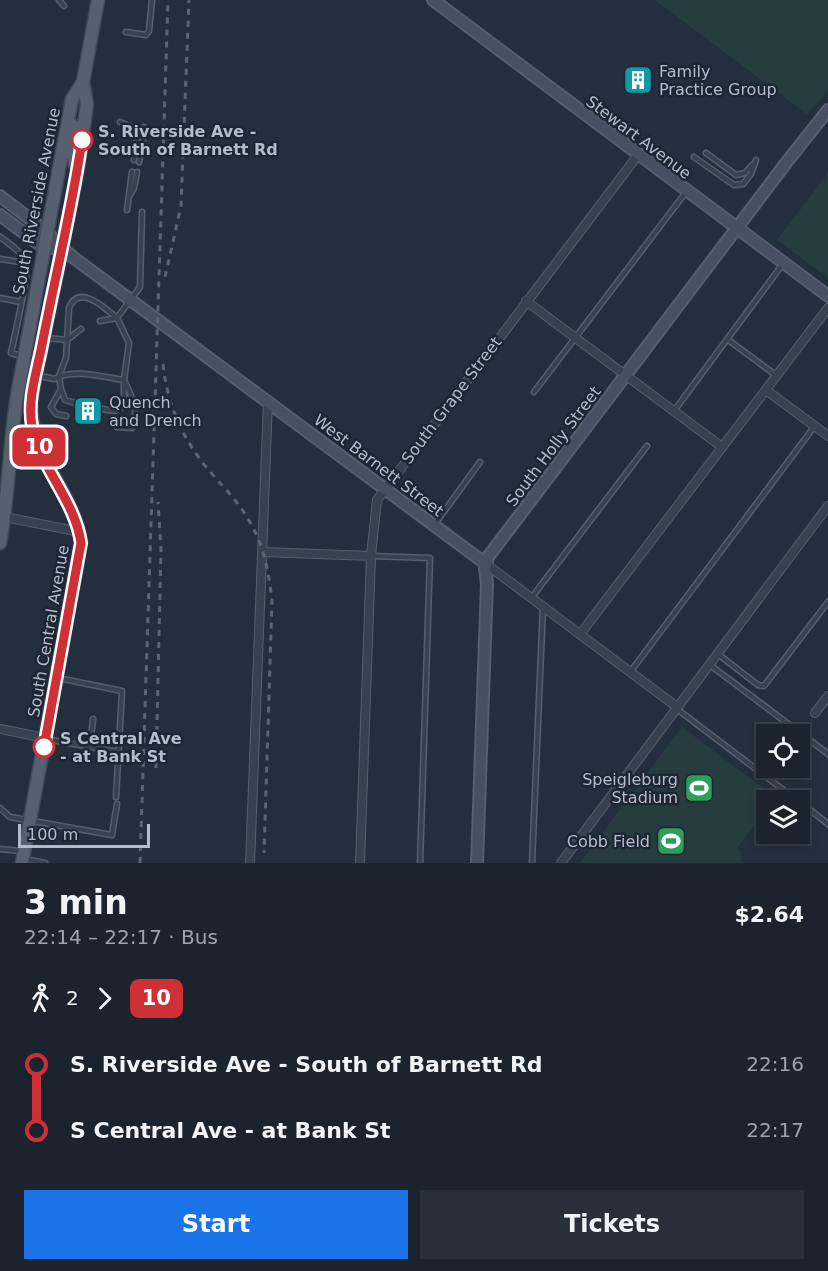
<!DOCTYPE html>
<meta charset="utf-8">
<style>
body{margin:0;font-family:"DejaVu Sans",sans-serif;background:#282f3a;color:#f1f3f6;height:100vh;display:flex;flex-direction:column;font-size:22px;white-space:nowrap}
*{box-sizing:border-box;margin:0}
p{font-size:20px;color:#a0a4aa}
.icon{flex:none;width:33px;height:33px;fill:none;stroke:currentColor;stroke-width:2;stroke-linecap:round;stroke-linejoin:round}
.map{position:relative;height:863px;overflow:hidden}
.details{display:flex;flex-direction:column;background:#1b232e;flex:1}
.details>*{flex:none}
.badge{padding:0 12px;border-radius:9px;font-size:21px;line-height:39px}
.buttons{position:absolute;left:756px;top:724px;display:grid;gap:12px}
.buttons a{display:grid;place-items:center;width:54px;height:54px;border-radius:0px;background:#1b232e;box-shadow:0 3px 9px #0003,0 0 0 2px #39404a;font-size:30px}
.scale{position:absolute;left:18px;bottom:15px;width:132px;box-sizing:border-box;padding-left:6px;border:3px solid #b4bcc9;border-top:0;font-size:16px;line-height:21px;white-space:nowrap;color:#b4bcc9;-webkit-text-stroke:4px #1d2633;paint-order:stroke}
.map>.badge{position:absolute;translate:-50% -50%;box-shadow:0 0 0 3px #fff}
.legs{display:flex;align-items:center;gap:9px;height:66px;padding:0 24px;font-size:20px}
.legs p{margin-inline-start:auto}
.overview{display:flex;align-items:center;justify-content:space-between;height:102px;padding:0 24px}
h1{font-size:33px;font-weight:700;line-height:45px}
.button{display:flex;gap:12px;margin-top:auto;padding:12px 24px}
.button a{flex:1;height:69px;border-radius:0px;background:#1a73e8;color:#fff;font-size:24px;font-weight:700;line-height:69px;text-align:center}
.button a+a{background:#282f3a;color:#f1f3f6}
ul{padding:0 24px;list-style:none}
li{display:flex;align-items:center;gap:21px;height:66px;font-size:22px}
li i{display:grid;place-items:center;width:9px;height:100%;margin:0 8px;background:currentColor}
li i::after{content:'';width:15px;height:15px;margin:-8px;border:4px solid;border-radius:50%;background:#1b232e}
li p{margin-inline-start:auto}
li:first-child i{background:linear-gradient(#0000 50%,currentColor 0)}
li:last-child i{background:linear-gradient(currentColor 50%,#0000 0)}
.map>svg:first-child{display:block}
</style>
<div class="map">
<svg width="828" height="863" viewBox="0 0 828 863">
<rect width="100%" height="100%" fill="#242f3e"/>
<path fill="#263c3f" d="M655,0H828V91L807,114Z
M828,173V278L777,240Z
M682,727L775,797L772,801H766V809L737,848L741,852V861L743,863H580Z"/>
<g fill="none" stroke-linecap="round" stroke-linejoin="round">
<g stroke="#565f6c" stroke-width="7">
<path id="lane" d="M59,0L64,6
M126,32L146,35L149,31L152,0
M120,122L132,127L138,132L134,160
M706,153L736,175L745,173L752,165
M694,157L734,185L743,184L751,174L756,160
M139,162L144,135V127
M130,195L134,188L137,172
M127,210L132,172
M0,237C9,243 23,253 27,264C29,273 14,339 11,353L22,356
M0,259L26,263
M0,298L21,302
M100,321L116,318
M47,338L67,340L81,329
M727,339L777,376
M40,376L54,379C74,368 103,377 124,380L129,343L117,318L140,287L142,212
M61,389L65,400L82,405
M534,392L686,192
M97,408L114,411L121,408L124,399V381
M674,411L782,265
M66,416L56,414L51,407L61,389L59,376L66,358L69,308C79,283 105,308 117,318
M117,427L132,428C140,413 131,394 124,380
M435,524L480,462
M372,556L430,558L420,863
M532,597L647,446
M718,654L758,685L764,686L828,602
M710,665L828,754
M631,671L814,427
M58,678L122,691L116,797
M677,709L798,801
M46,739L119,752
M90,746L93,719
M800,802L828,824
M0,808L10,817L112,835L117,804
M0,849L21,851
M24,859L45,863
M532,863L543,606"/>
</g>
<g stroke="#565f6c" stroke-width="10">
<path id="street" d="M526,301L722,447
M766,390L828,436
M5,517L80,532
M263,552L371,556
M486,564L677,707
M581,633L828,308
M815,713L828,696
M0,729L45,738
M250,863L268,401
M360,863L371,556L377,500L638,155
M561,863L828,506"/>
</g>
<g stroke="#565f6c" stroke-width="14">
<path id="secondary" d="M433,0L828,296
M0,196L47,232L62,248L74,258L486,564
M0,215L44,248H52
M477,863L487,584L485,569L488,557L786,163L828,110"/>
</g>
<g stroke="#414a57" stroke-width="15">
<path id="primary" d="M74,126L75,129L72,148L75,164
M11,464L16,453L25,445L35,447L41,452
M0,543C9,495 9,445 17,396L72,99L83,82
M22,863L81,543C74,491 29,458 31,400L77,174L87,104L83,82L98,0"/>
</g>
<use href="#lane" stroke="#38414e" stroke-width="4"/>
<use href="#street" stroke="#38414e" stroke-width="8"/>
<use href="#secondary" stroke="#465061" stroke-width="10"/>
<use href="#primary" stroke="#56606e" stroke-width="12"/>
<path stroke="#5a6575" stroke-width="3" stroke-dasharray="6 6" stroke-linecap="butt" d="M165,277L181,206L189,0
M163,364C167,403 182,438 207,468C223,487 241,504 252,526C265,549 269,575 272,601L264,853
M156,768L161,549L158,502
M140,863L168,0"/>
</g>
<g fill="none" stroke-linecap="round" stroke-linejoin="round">
<g stroke="#fff" stroke-width="14">
<path id="line-1" d="M44,747L81,543C75,500 40,468 32,426C27,400 37,371 42,345C55,277 72,209 82,140"/>
</g>
<use href="#line-1" stroke="#ce3036" stroke-width="9"/>
</g>
<defs>
<g id="building-square" transform="scale(1.5)"><rect x="-9" y="-9" width="18" height="18" rx="4" fill="#0f9aa8" stroke="#1d2633"/><path d="M-4-6H4V6H1V3H-1V6H-4ZM-2.5-4.3h1.7v1.8h-1.7ZM.8-4.3h1.7v1.8H.8ZM-2.5-1h1.7V.8h-1.7ZM.8-1h1.7V.8H.8Z" fill="#fff"/></g>
<g id="stadium-square" transform="scale(1.5)"><rect x="-9" y="-9" width="18" height="18" rx="4" fill="#2e9e5b" stroke="#1d2633"/><path d="M0-5a6.5 5 0 1 0 0 10a6.5 5 0 1 0 0-10ZM-3.5-1.8h7v3.6h-7Z" fill="#fff"/></g>
</defs>
<g fill-rule="evenodd">
<use href="#building-square" x="638" y="80"/>
<use href="#building-square" x="88" y="411"/>
<use href="#stadium-square" x="699" y="788"/>
<use href="#stadium-square" x="671" y="841"/>
</g>
<g fill="#fff" stroke="#ce3036" stroke-width="3">
<circle cx="82" cy="140" r="10"/>
<circle cx="44" cy="747" r="10"/>
</g>
<g text-anchor="middle" stroke-width="5" stroke-linejoin="round" paint-order="stroke">
<g font-size="16" fill="#b4bcc9" stroke="#1d2633" text-anchor="start">
<text x="659" y="77">Family<tspan x="659" dy="18">Practice Group</tspan></text>
<text x="109" y="408">Quench<tspan x="109" dy="18">and Drench</tspan></text>
<text x="678" y="785" text-anchor="end">Speigleburg<tspan x="678" dy="18">Stadium</tspan></text>
<text x="650" y="847" text-anchor="end">Cobb Field</text>
</g>
<g font-size="16" font-weight="bold" fill="#b4bcc9" stroke="#1d2633" text-anchor="start">
<text x="98" y="137">S. Riverside Ave -<tspan x="98" dy="18">South of Barnett Rd</tspan></text>
<text x="60" y="744">S Central Ave<tspan x="60" dy="18">- at Bank St</tspan></text>
</g>
<g font-size="16" fill="#b4bcc9" stroke="#1d2633">
<text transform="translate(639 137) rotate(37)" y="6">Stewart Avenue</text>
<text transform="translate(36 201) rotate(-79)" y="6">South Riverside Avenue</text>
<text transform="translate(451 400) rotate(-53)" y="6">South Grape Street</text>
<text transform="translate(553 446) rotate(-53)" y="6">South Holly Street</text>
<text transform="translate(379 465) rotate(37)" y="6">West Barnett Street</text>
<text transform="translate(48 631) rotate(-80)" y="6">South Central Avenue</text>
</g>
</g>
</svg>
<div class="buttons">
<a><svg class="icon" aria-label="locate" viewBox="0 0 24 24"><circle cx="12" cy="12" r="6"/><path d="M12 2v4M12 18v4M2 12h4M18 12h4"/></svg></a>
<a><svg class="icon" aria-label="layers" viewBox="0 0 24 24"><path d="M12 4l9 5-9 5-9-5zM3 14l9 5 9-5"/></svg></a>
</div>
<div class="scale">100 m</div>
<b class="badge" style="left:39px;top:447px;background:#ce3036;color:#fff">10</b>
</div>
<section class="details">
<div class="overview"><div><h1>3 min</h1><p>22:14 – 22:17 · Bus</p></div><b>$2.64</b></div>
<div class="legs"><svg class="icon" aria-label="walk" viewBox="0 0 24 24"><circle cx="13" cy="4" r="2"/><path d="M13 8l-2 6 4 7M11 14l-3 7M7 12l3-4h3l4 4"/></svg>2<svg class="icon" aria-label="forward" viewBox="0 0 24 24"><path d="M9 5l7 7-7 7"/></svg><b class="badge" style="background:#ce3036;color:#fff">10</b></div>
<ul>
<li><i style="color:#ce3036"></i><b>S. Riverside Ave - South of Barnett Rd</b><p>22:16</p></li>
<li><i style="color:#ce3036"></i><b>S Central Ave - at Bank St</b><p>22:17</p></li>
</ul>
<div class="button"><a>Start</a><a>Tickets</a></div>
</section>
